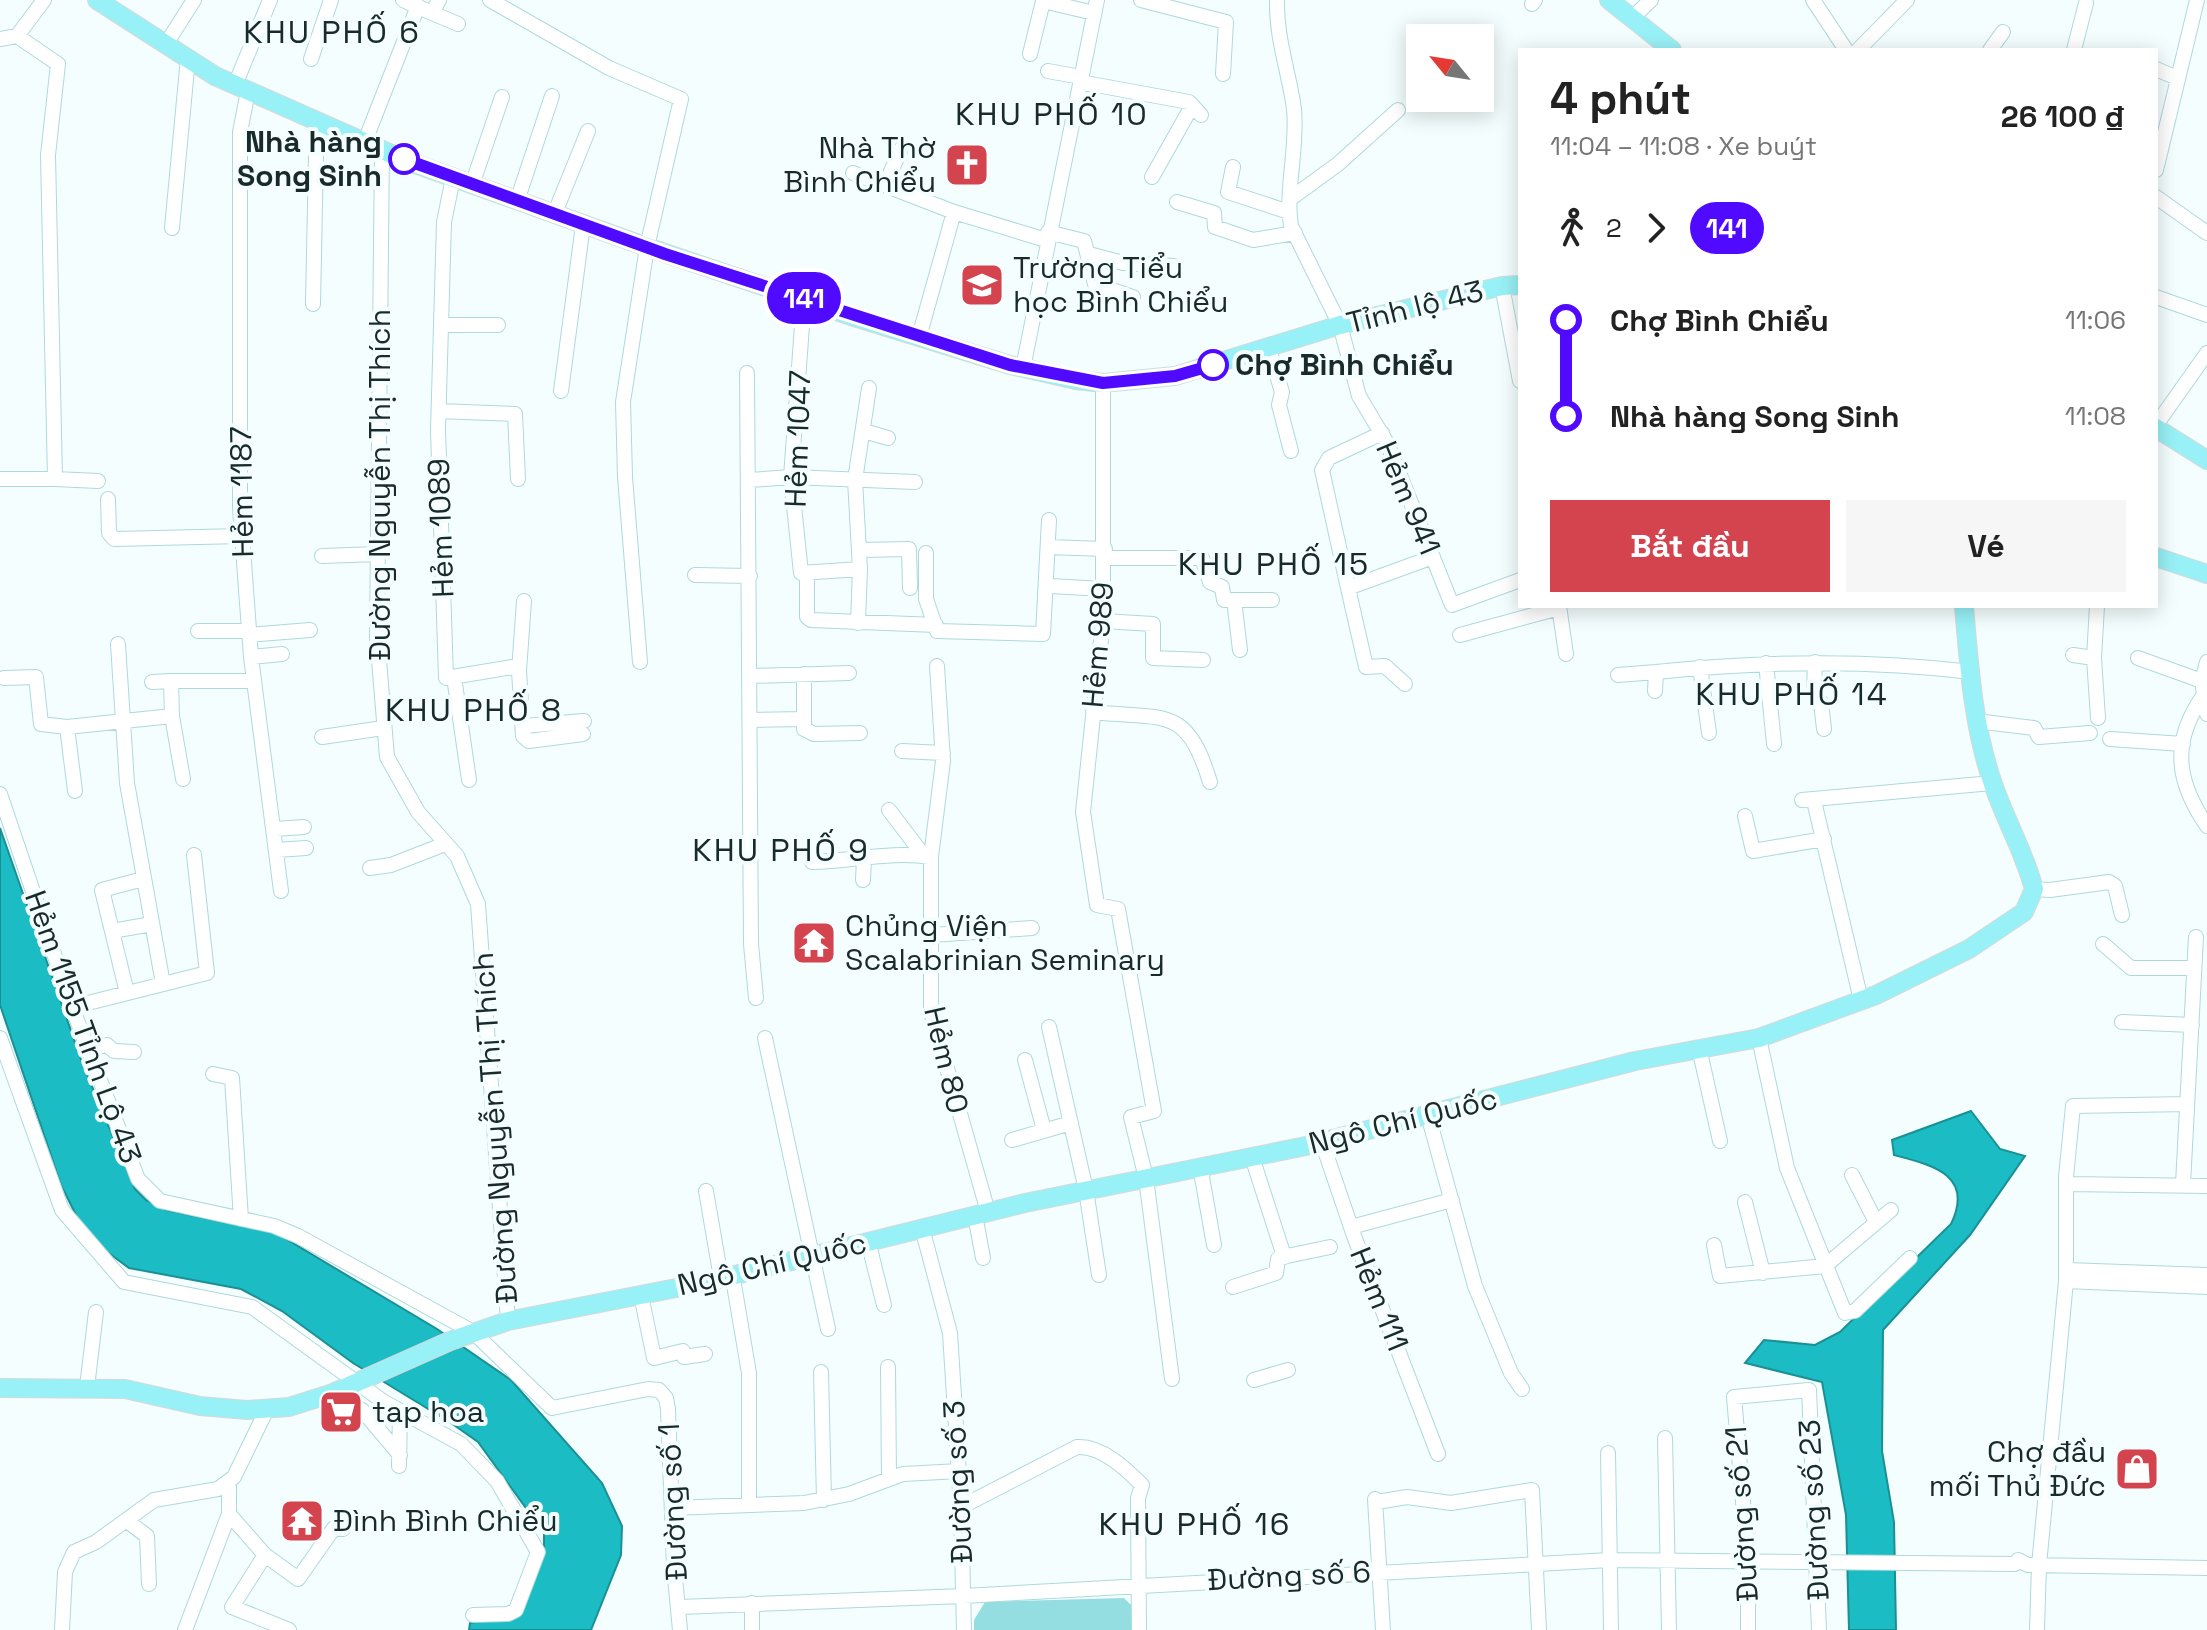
<!DOCTYPE html>
<html lang="vi">
<meta charset="utf-8">
<style>
body{margin:0;font-family:"Space Grotesk",sans-serif;background:#f6f6f6;color:#222;height:100vh;display:flex;flex-direction:column;font-size:30px;white-space:nowrap}
*{box-sizing:border-box;margin:0}
p{font-size:26px;color:#767676}
.icon{flex:none;width:44px;height:44px;fill:none;stroke:currentColor;stroke-width:2;stroke-linecap:round;stroke-linejoin:round}
.map{position:relative;flex:1;overflow:hidden}
.panel{position:absolute;left:1518px;top:48px;width:640px;height:560px;display:flex;flex-direction:column;background:#fff;border-radius:0px;box-shadow:0 4px 20px #0003}
.panel>*{flex:none}
.badge{padding:0 16px;border-radius:26px;font-size:28px;line-height:52px}
.needle{width:52px;rotate:300deg}
.fabs{position:absolute;left:1406px;top:24px;display:grid;gap:16px}
.fabs a{display:grid;place-items:center;width:88px;height:88px;border-radius:0px;background:#fff;box-shadow:0 4px 20px #0003;font-size:40px}
.map>.badge{position:absolute;translate:-50% -50%;box-shadow:0 0 0 4px #fff}
.legs{display:flex;align-items:center;gap:12px;height:88px;padding:0 32px;font-size:26px}
.legs p{margin-inline-start:auto}
.summary{display:flex;align-items:center;justify-content:space-between;height:136px;padding:0 32px}
h1{font-size:44px;font-weight:600;line-height:60px}
.action{display:flex;gap:16px;margin-top:auto;padding:16px 32px}
.action a{flex:1;height:92px;border-radius:0px;background:#d4444f;color:#fff;font-size:32px;font-weight:600;line-height:92px;text-align:center}
.action a+a{background:#f6f6f6;color:#222}
ul{padding:0 32px;list-style:none}
li{display:flex;align-items:center;gap:28px;height:96px;font-size:30px}
li i{display:grid;place-items:center;width:12px;height:100%;margin:0 10px;background:currentColor}
li i::after{content:'';width:20px;height:20px;margin:-10px;border:6px solid;border-radius:50%;background:#fff}
li p{margin-inline-start:auto}
li:first-child i{background:linear-gradient(#0000 50%,currentColor 0)}
li:last-child i{background:linear-gradient(currentColor 50%,#0000 0)}
.map>svg:first-child{display:block}
</style>
<div class="map">
<svg width="2207" height="1630" viewBox="0 0 2207 1630">
<rect width="100%" height="100%" fill="#f5fefe"/>
<path fill="#94dee2" d="M1124,1598L1132,1606L1133,1630H974V1620L985,1602Z"/>
<path fill="#1bbcc3" stroke="#1a9095" stroke-width="2" d="M0,828L83,1065L135,1189L146,1200L166,1210L276,1233L437,1329L511,1380L602,1483L622,1526L621,1555L591,1630H469L470,1623L518,1615L544,1550V1533L478,1442L451,1423L353,1363L282,1311L241,1289L129,1268L106,1251L78,1219L61,1185L0,1005Z
M1971,1111L2000,1149L2025,1156L1970,1235L1883,1330L1882,1451L1894,1522L1896,1630H1849L1846,1515L1822,1382L1745,1363L1764,1340L1815,1345L1840,1332L1951,1224C1975,1174 1931,1165 1894,1155L1892,1140Z"/>
<g fill="none" stroke-linecap="round" stroke-linejoin="round">
<g stroke="#aed9db" stroke-width="16">
<path id="minor" d="M403,0L432,13L439,0
M490,0L609,68L681,99L647,247L623,402L625,477L640,662
M1141,0L1226,22L1223,74
M1277,0C1276,38 1289,72 1294,109C1298,148 1285,189 1291,226L1340,325L1359,396L1387,443L1452,605L1520,580
M1813,0L1846,50
M1532,4L1535,0
M432,13L458,24
M1632,18L1651,0
M17,36L44,0
M0,39L17,36L58,64L48,155L55,479H0
M166,44L194,0
M1858,50L1907,0
M1990,50L2003,32
M2074,50L2086,3
M1030,54L1043,1L1094,13
M311,59L331,0
M2156,69L2177,78
M1048,71L1081,77
M1080,82L1189,102L1201,115
M235,85L270,0
M248,91L240,132V508L251,657L281,891
M365,141L418,6
M382,148L377,636L387,757L418,812L457,856L478,904L508,1321
M1233,167L1228,192L1289,212
M2156,170L2197,0
M853,173L954,212L1046,240
M1152,177L1192,106
M453,178L444,222L438,430L446,678L512,667L519,671L523,736L529,741L583,734
M472,185L502,97
M885,185L901,149
M2156,197L2207,233
M1290,199L1338,164L1398,110
M517,201L552,96
M1177,202L1214,213L1215,227L1253,240L1295,233
M554,215L588,131
M172,228L188,58
M1048,232L1084,241L1095,284L1133,297
M1089,254L1123,263L1174,266
M1502,286L1520,381
M2156,297L2207,315
M804,298L791,477L801,573L860,569L855,480L869,388
M313,304L316,155L324,123
M441,325H498
M919,337L954,212
M1269,349L1282,392L1279,405L1291,451
M1023,368L1097,0
M747,373L751,944L756,998
M1103,383V621L1083,812L1097,905L1118,909L1154,1111L1131,1117L1146,1178L1172,1379
M561,391L583,225
M439,411L515,414L518,479
M2156,425L2207,353
M864,431L888,438
M1382,433L1329,458L1322,470L1348,588L1433,557
M55,479L98,481
M750,480L791,477L915,482
M108,499L109,533L114,539L242,536
M1048,547L1105,549
M859,550L909,549L910,588
M926,553V599L937,631L1043,634L1049,520
M322,556L378,554
M1105,558H1202L1210,582L1222,587L1224,600H1272
M807,572V617L811,620L936,625
M695,575L750,576
M1047,583L1050,586L1103,589
M1348,588L1366,667L1385,666L1405,684
M1234,600L1240,650
M1559,606L1566,654
M1103,621L1153,624V658L1203,660
M858,623L860,569
M198,631H248
M249,635L310,630
M1460,635L1559,608
M118,644L127,783L163,984
M2073,655L2094,658L2097,606
M251,657L282,654
M2094,658L2098,718
M2138,658L2202,681
M1815,662L1814,693L1821,702L1824,729
M2207,662L2202,681L2207,714
M1766,663L1774,744
M937,666L943,761L931,857V1012L988,1212
M1700,667L1709,733
M519,671L524,601
M804,674V729L814,734L860,733
M1618,675L1656,672
M751,676L849,673
M454,677L469,780
M4,678L36,677L41,724L67,727
M152,682L171,681
M1655,691L1656,672C1763,661 1866,659 1972,672
M2203,696C2171,742 2176,781 2207,826
M1093,712C1165,720 1186,704 1210,782
M172,716L171,681H254
M750,720L803,719
M1976,721L2034,728L2039,737L2090,733
M523,726L584,721
M322,737L383,728
M2110,739L2183,744
M902,751L943,753
M75,791L67,727L172,716L183,779
M0,794L72,1007L138,1179L160,1201L274,1226L298,1236L473,1332L552,1408L648,1389L659,1390L666,1398L668,1409L674,1567L680,1630
M1802,800L1992,783
M1814,801L1861,1000
M889,810L924,856
M1745,816L1753,851L1824,839
M275,829L304,827
M277,850L306,848
M812,862C853,861 892,851 931,857
M370,868L391,865L445,844
M863,880L864,859
M2034,889L2050,890L2109,882L2115,886L2122,915
M112,931L152,924
M932,935L1032,928
M2103,944L2131,968H2194
M127,993L102,890L143,879
M72,1007L207,973L194,855
M2122,1022L2192,1025
M1049,1027L1086,1190L1099,1275
M0,1038L62,1210L124,1282L252,1307L384,1402L461,1444L497,1481L538,1552L516,1610L508,1614L473,1615
M765,1038L828,1329
M1759,1038L1787,1168L1845,1313L1855,1311L1910,1258
M1699,1048L1720,1141
M88,1049L107,1045L114,1051L134,1052
M1025,1060L1044,1130
M213,1074L232,1078L241,1219
M1428,1115L1475,1286L1511,1373L1522,1389
M1012,1140L1071,1123
M1322,1142L1354,1236L1438,1454
M1252,1157L1283,1253L1287,1256L1330,1247
M1200,1166L1214,1245
M1852,1175L1876,1222
M2068,1184L2207,1186
M2183,1184L2196,937
M706,1191L721,1278
M1745,1202L1763,1273
M975,1215L983,1258
M1351,1227L1452,1200
M922,1228L950,1333L961,1507L964,1630
M868,1241L884,1305
M1714,1245L1720,1276L1825,1266L1891,1210
M2067,1270L2207,1275
M732,1273L749,1373V1505
M2066,1281L2207,1287
M1233,1287L1276,1273L1278,1259L1287,1256
M641,1295L654,1358L683,1351L684,1357L705,1354
M888,1367L889,1479
M821,1372L824,1500
M1254,1380L1288,1370
M87,1387L96,1312
M362,1410L400,1455
M1665,1438L1669,1630
M1608,1453L1611,1630
M399,1466L400,1411
M1375,1499L1383,1630
M1377,1502L1407,1497L1451,1503L1532,1490L1539,1630
M961,1507L1077,1447C1101,1445 1126,1469 1142,1485L1138,1498L1139,1630
M672,1508L804,1503L849,1494L903,1474L960,1471
M229,1514L265,1555L298,1579L334,1528L343,1529
M127,1521L147,1536L149,1584
M265,1555L232,1607L289,1630
M2031,1565L2207,1568
M752,1603V1630
M680,1607L963,1596L1610,1560L2015,1564L2018,1560L2028,1565
M62,1630L65,1572L74,1552L96,1542L154,1500L218,1489L234,1477L267,1409
M185,1630L229,1514V1482
M1748,1630V1559L1734,1397L1809,1390L1819,1630
M2037,1630L2039,1565L2066,1281V1177L2073,1106L2187,1104"/>
</g>
<g stroke="#d6d9d9" stroke-width="20">
<path id="major" d="M97,0L215,76L407,161L647,247L857,318L1010,365L1076,380L1103,383L1175,376L1340,325L1502,286L1520,285
M1609,0L1672,50
M2156,428L2207,460
M2156,557L2207,574
M0,1388L125,1389L200,1406L247,1410L289,1407L333,1393L450,1341L508,1321L707,1282L1025,1203L1306,1146L1635,1061L1759,1038L1876,995L1969,949L2024,912L2034,889C2024,852 2005,819 1993,784C1973,727 1969,665 1964,606"/>
</g>
<use href="#minor" stroke="#fff" stroke-width="14"/>
<use href="#major" stroke="#98f1f6" stroke-width="18"/>
</g>
<g fill="none" stroke-linecap="round" stroke-linejoin="round">
<g stroke="#fff" stroke-width="18">
<path id="line-1" d="M404,159L665,254L1010,365L1103,383L1175,376L1213,365"/>
</g>
<use href="#line-1" stroke="#4f0aff" stroke-width="12"/>
</g>
<defs>
<g id="church-square" transform="scale(2.3)"><rect x="-9" y="-9" width="18" height="18" rx="4" fill="#d4444f" stroke="#f5fefe"/><path d="M-1.2-6h2.4v3.5h3.3v2.4h-3.3V6h-2.4V-.1h-3.3v-2.4h3.3Z" fill="#fff"/></g>
<g id="school-square" transform="scale(2.3)"><rect x="-9" y="-9" width="18" height="18" rx="4" fill="#d4444f" stroke="#f5fefe"/><path d="M0-5L7-2L0 1L-7-2ZM-4 1L0 2.5L4 1V4Q0 6-4 4Z" fill="#fff"/></g>
<g id="temple-square" transform="scale(2.3)"><rect x="-9" y="-9" width="18" height="18" rx="4" fill="#d4444f" stroke="#f5fefe"/><path d="M0-6L5-2H3V0L6.5 2.5H4V6H1.5V3h-3V6H-4V2.5H-6.5L-3 0V-2H-5Z" fill="#fff"/></g>
<g id="supermarket-square" transform="scale(2.3)"><rect x="-9" y="-9" width="18" height="18" rx="4" fill="#d4444f" stroke="#f5fefe"/><path d="M-6-5.5h2.5l.6 2H6L4.5 2H-2.5L-4.4-4H-6ZM-1.5 3.2a1.3 1.3 0 1 0 .1 0ZM3 3.2a1.3 1.3 0 1 0 .1 0Z" fill="#fff"/></g>
<g id="shop-square" transform="scale(2.3)"><rect x="-9" y="-9" width="18" height="18" rx="4" fill="#d4444f" stroke="#f5fefe"/><path d="M-5-2.5h2.3a2.7 3.5 0 0 1 5.4 0H5L5.5 6h-11ZM-1.5-2.5h3a1.5 2.3 0 0 0-3 0Z" fill="#fff"/></g>
</defs>
<g fill-rule="evenodd">
<use href="#church-square" x="967" y="165"/>
<use href="#school-square" x="982" y="285"/>
<use href="#temple-square" x="814" y="943"/>
<use href="#supermarket-square" x="341" y="1412"/>
<use href="#shop-square" x="2137" y="1469"/>
<use href="#temple-square" x="302" y="1521"/>
</g>
<g fill="#fff" stroke="#4f0aff" stroke-width="4">
<circle cx="404" cy="159" r="14"/>
<circle cx="1213" cy="365" r="14"/>
</g>
<g text-anchor="middle" stroke-width="8" stroke-linejoin="round" paint-order="stroke">
<g font-size="30" font-weight="bold" fill="#192a2b" stroke="#f5fefe" text-anchor="end">
<text x="382" y="152">Nhà hàng<tspan x="382" dy="34">Song Sinh</tspan></text>
<text x="1235" y="375" text-anchor="start">Chợ Bình Chiểu</text>
</g>
<g font-size="30" fill="#192a2b" stroke="#f5fefe" text-anchor="start">
<text x="936" y="158" text-anchor="end">Nhà Thờ<tspan x="936" dy="34">Bình Chiểu</tspan></text>
<text x="1013" y="278">Trường Tiểu<tspan x="1013" dy="34">học Bình Chiểu</tspan></text>
<text x="845" y="936">Chủng Viện<tspan x="845" dy="34">Scalabrinian Seminary</tspan></text>
<text x="372" y="1422">tap hoa</text>
<text x="2106" y="1462" text-anchor="end">Chợ đầu<tspan x="2106" dy="34">mối Thủ Đức</tspan></text>
<text x="333" y="1531">Đình Bình Chiểu</text>
</g>
<g font-size="30" fill="#192a2b" stroke="#f5fefe">
<text transform="translate(1415 307) rotate(-14)" y="10">Tỉnh lộ 43</text>
<text transform="translate(798 439) rotate(-88)" y="10">Hẻm 1047</text>
<text transform="translate(380 485) rotate(-90)" y="10">Đường Nguyễn Thị Thích</text>
<text transform="translate(242 492) rotate(-91)" y="10">Hẻm 1187</text>
<text transform="translate(1408 498) rotate(67)" y="10">Hẻm 941</text>
<text transform="translate(441 528) rotate(-92)" y="10">Hẻm 1089</text>
<text transform="translate(1098 645) rotate(-85)" y="10">Hẻm 989</text>
<text transform="translate(83 1027) rotate(70)" y="10">Hẻm 1155 Tỉnh Lộ 43</text>
<text transform="translate(946 1060) rotate(77)" y="10">Hẻm 80</text>
<text transform="translate(1403 1121) rotate(-14)" y="10">Ngô Chí Quốc</text>
<text transform="translate(495 1128) rotate(-94)" y="10">Đường Nguyễn Thị Thích</text>
<text transform="translate(772 1264) rotate(-13)" y="10">Ngô Chí Quốc</text>
<text transform="translate(1379 1299) rotate(68)" y="10">Hẻm 111</text>
<text transform="translate(958 1482) rotate(-93)" y="10">Đường số 3</text>
<text transform="translate(673 1502) rotate(-93)" y="10">Đường số 1</text>
<text transform="translate(1814 1510) rotate(-93)" y="10">Đường số 23</text>
<text transform="translate(1742 1514) rotate(-94)" y="10">Đường số 21</text>
<text transform="translate(1289 1576) rotate(-3)" y="10">Đường số 6</text>
</g>
<g font-size="32" letter-spacing="2" fill="#192a2b" stroke="#f5fefe">
<text x="332" y="43">KHU PHỐ 6</text>
<text x="1052" y="125">KHU PHỐ 10</text>
<text x="1274" y="575">KHU PHỐ 15</text>
<text x="1792" y="705">KHU PHỐ 14</text>
<text x="474" y="721">KHU PHỐ 8</text>
<text x="781" y="861">KHU PHỐ 9</text>
<text x="1195" y="1535">KHU PHỐ 16</text>
</g>
</g>
</svg>
<div class="fabs">
<a><svg class="needle" viewBox="-14 -14 28 28"><path d="M0-13l5 13h-10z" fill="#e53935"/><path d="M0 13l5-13h-10z" fill="#767676"/></svg></a>
</div>
<b class="badge" style="left:804px;top:298px;background:#4f0aff;color:#fff">141</b>
<section class="panel">
<div class="summary"><div><h1>4 phút</h1><p>11:04 – 11:08 · Xe buýt</p></div><b>26 100 ₫</b></div>
<div class="legs"><svg class="icon" aria-label="walk" viewBox="0 0 24 24"><circle cx="13" cy="4" r="2"/><path d="M13 8l-2 6 4 7M11 14l-3 7M7 12l3-4h3l4 4"/></svg>2<svg class="icon" aria-label="forward" viewBox="0 0 24 24"><path d="M9 5l7 7-7 7"/></svg><b class="badge" style="background:#4f0aff;color:#fff">141</b></div>
<ul>
<li><i style="color:#4f0aff"></i><b>Chợ Bình Chiểu</b><p>11:06</p></li>
<li><i style="color:#4f0aff"></i><b>Nhà hàng Song Sinh</b><p>11:08</p></li>
</ul>
<div class="action"><a>Bắt đầu</a><a>Vé</a></div>
</section>
</div>
